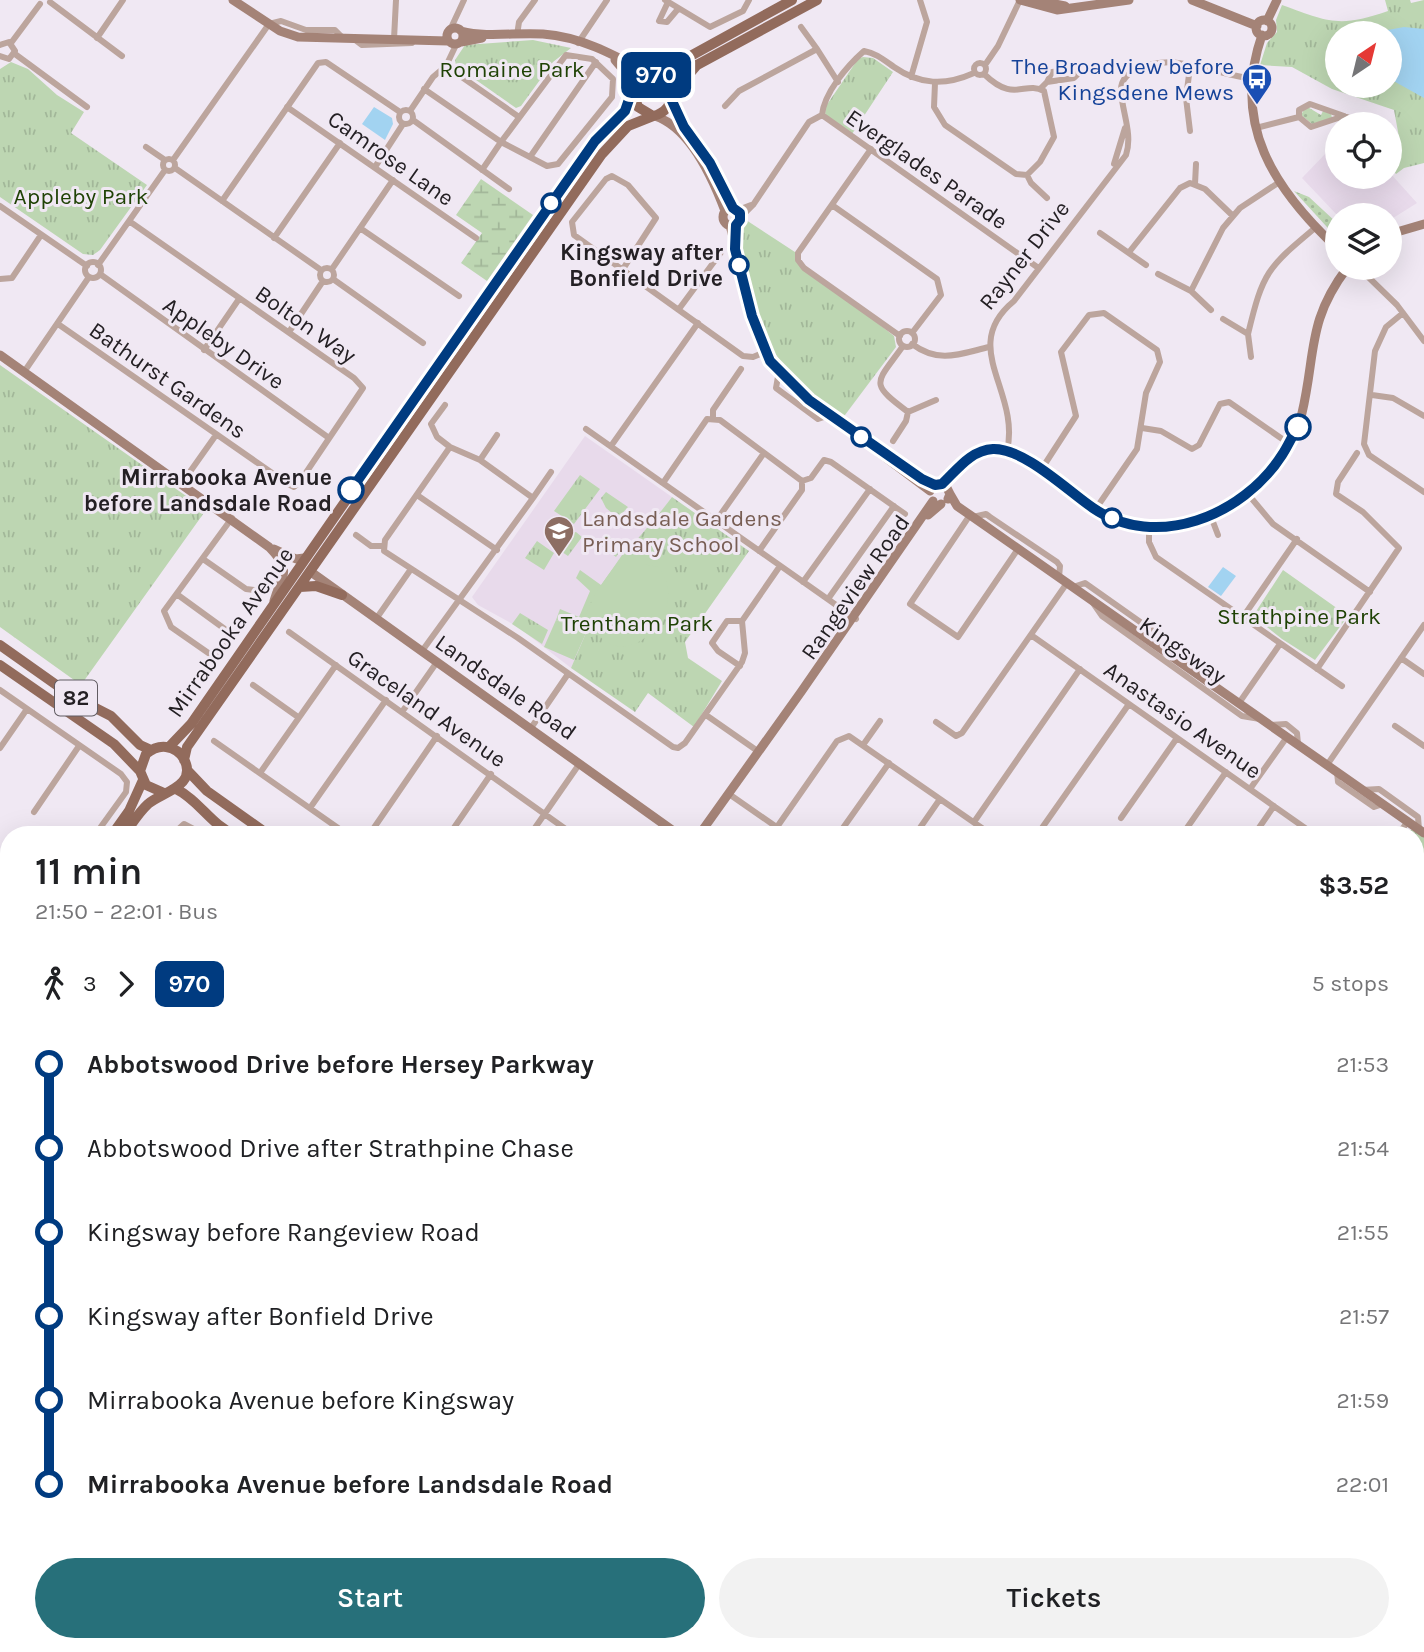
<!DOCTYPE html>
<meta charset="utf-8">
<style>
body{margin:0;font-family:Karla,sans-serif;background:#f2f2f2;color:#202124;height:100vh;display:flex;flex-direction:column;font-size:26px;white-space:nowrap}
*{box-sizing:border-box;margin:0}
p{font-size:23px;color:#757577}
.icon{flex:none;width:38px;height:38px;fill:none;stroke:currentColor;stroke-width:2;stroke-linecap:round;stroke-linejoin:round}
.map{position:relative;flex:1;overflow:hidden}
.drawer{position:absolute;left:0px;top:826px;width:1424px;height:826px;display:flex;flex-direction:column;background:#fff;border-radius:28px 28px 0 0;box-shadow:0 7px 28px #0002}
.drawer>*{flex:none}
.badge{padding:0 14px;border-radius:10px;font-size:24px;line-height:46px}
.needle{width:46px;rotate:35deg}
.controls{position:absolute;left:1325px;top:21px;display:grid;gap:14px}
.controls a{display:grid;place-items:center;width:77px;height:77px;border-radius:50%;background:#fff;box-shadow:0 7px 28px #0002;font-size:35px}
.map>.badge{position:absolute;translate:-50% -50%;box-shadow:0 0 0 4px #fff}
.legs{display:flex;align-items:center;gap:10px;height:77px;padding:0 35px;font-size:23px}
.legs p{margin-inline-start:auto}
.summary{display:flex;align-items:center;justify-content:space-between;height:119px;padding:0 35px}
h1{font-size:38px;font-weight:600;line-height:52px}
.primary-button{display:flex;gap:14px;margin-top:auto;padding:14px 35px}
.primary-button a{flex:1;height:80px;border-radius:42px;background:#27707a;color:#fff;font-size:28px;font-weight:600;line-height:80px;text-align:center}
.primary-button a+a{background:#f2f2f2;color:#202124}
ul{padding:0 35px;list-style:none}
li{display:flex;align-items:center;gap:24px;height:84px;font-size:26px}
li i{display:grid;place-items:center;width:10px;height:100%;margin:0 9px;background:currentColor}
li i::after{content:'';width:18px;height:18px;margin:-9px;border:5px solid;border-radius:50%;background:#fff}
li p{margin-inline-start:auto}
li:first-child i{background:linear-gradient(#0000 50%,currentColor 0)}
li:last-child i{background:linear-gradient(currentColor 50%,#0000 0)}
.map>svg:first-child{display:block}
</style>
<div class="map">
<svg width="1424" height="1652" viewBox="0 0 1424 1652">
<defs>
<pattern id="grass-tufts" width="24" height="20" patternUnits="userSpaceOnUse" patternTransform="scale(1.75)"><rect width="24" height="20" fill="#bdd6b2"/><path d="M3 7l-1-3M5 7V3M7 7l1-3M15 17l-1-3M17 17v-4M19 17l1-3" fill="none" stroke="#a2b799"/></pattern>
<pattern id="forest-crowns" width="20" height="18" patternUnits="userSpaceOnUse" patternTransform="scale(1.75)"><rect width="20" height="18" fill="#bdd6b2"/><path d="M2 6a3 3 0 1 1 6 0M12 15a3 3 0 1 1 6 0" fill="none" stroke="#a2b799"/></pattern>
<pattern id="wetland-marsh" width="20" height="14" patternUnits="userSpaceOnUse" patternTransform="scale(1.75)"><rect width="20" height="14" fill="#bdd6b2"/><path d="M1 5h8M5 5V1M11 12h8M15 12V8" fill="none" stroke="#a2b799"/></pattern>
<pattern id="garden-dots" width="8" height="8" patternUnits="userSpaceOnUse" patternTransform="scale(1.75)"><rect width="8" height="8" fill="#bdd6b2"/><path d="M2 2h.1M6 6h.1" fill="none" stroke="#a2b799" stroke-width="1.8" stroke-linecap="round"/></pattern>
</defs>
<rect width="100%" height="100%" fill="#f0e8f3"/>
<path fill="#e8daeb" d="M1337,147V177H1390V173L1417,203L1390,220V215H1337L1302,178L1328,151Z
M585,436L672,497L644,535L629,545L571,668L518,627L478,605L472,597Z"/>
<path fill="url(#grass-tufts)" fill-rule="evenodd" d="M1385,0H1410L1411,3L1424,0V163L1404,168L1396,174L1390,167V153L1401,148L1394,110L1332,89L1292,67L1260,65L1267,43L1277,32L1276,20L1282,5C1329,22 1339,28 1388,11ZM1337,33H1390V86H1337Z
M533,40L571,48L553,62L521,106L516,108L456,66L455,60L465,45Z
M863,57L873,58L893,72L852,134L825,115L826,106L858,59Z
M11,62L28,69L57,95L84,112L71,133L147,185L100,250L93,255L83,254L0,197V69Z
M746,220L798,254V260L894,336L896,347L842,419L797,383L771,348L735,249L737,227Z
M0,365L206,510L81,685L0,627Z
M580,475L600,489L574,524L554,511Z
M606,492L628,507L618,518L606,508L601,498Z
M672,497L749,551L685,642L688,658L722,681L694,727L648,693L635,712L571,668L586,633L556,620L560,609L579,617L590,591L576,578L580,570L601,585C623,553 649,528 672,497Z
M576,532L582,537L568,556L562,552L572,533Z
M607,534L621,550L616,557L598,543Z
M537,541L554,553L544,570L525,558Z
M1283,570L1348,616L1315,660L1282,639L1253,616Z
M520,613L548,630L542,644L512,624Z
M1413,829L1424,835V906L1416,900V835H1402Z
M9,1337V1494L0,1487V1341Z
M1424,1371V1630L1416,1624V1383Z"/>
<path fill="url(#forest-crowns)" d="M0,1505L9,1511V1643H95L89,1652H0Z"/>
<path fill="url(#wetland-marsh)" d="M481,179L533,215L487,281L461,263L482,233L456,215Z"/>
<path fill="url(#garden-dots)" d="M1306,106L1321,115L1323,111L1331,113L1332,118L1312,124L1301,115Z
M1294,191L1309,197L1337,223V238Z"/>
<path fill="#bdd6b2" d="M629,545L642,553L644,564L658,567C693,606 630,676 597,633H586L574,660L544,647L556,620L579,630L595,594Z"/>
<path fill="#a2d3f1" d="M1404,27L1424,29V98L1390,79V33H1371Z
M374,107L392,118L393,124L385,140L362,124Z
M1223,567L1236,576L1221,596L1208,587Z"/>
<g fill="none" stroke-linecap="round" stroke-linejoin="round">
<path stroke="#bca59d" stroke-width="6" d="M665,0L710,27L743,11L749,0
M50,2L122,56
M668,2L659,21L667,22L678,9
M801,27L817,49
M450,30L464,0
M517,35L519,22L535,0
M97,38L123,0
M354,39L362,45L412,43
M394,39L396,0
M11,43L40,4
M578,43L607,0
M0,45L9,42L15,51L9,59L0,56
M15,54L87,107
M974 69a6 6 0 1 1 12 0a6 6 0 1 1-12 0Z
M985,65L998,46L1020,0
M446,66L519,117
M974,73C945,86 920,85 894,67C884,60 876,53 864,51C847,66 824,93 822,115L1037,267
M911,77L927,22L920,0
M935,83L934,107L945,125L1016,174L1027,175L1040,162L1054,137L1044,91C1024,80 1015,104 984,74
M1041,88L1047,82L1074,78L1078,74L1075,69L1052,72L1047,82
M424,89L501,142L566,55L592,59L613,79L612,97L558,164L547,166L501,142L482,170
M725,106L739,91L817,49L838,82
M287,107L476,238
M399 117a7 7 0 1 1 14 0a7 7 0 1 1-14 0Z
M410,111L433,77L446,66L456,45
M1344,116L1311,127L1299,117V110L1310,104L1364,123
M413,120L509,189
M1256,128L1299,117
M1190,131L1186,98L1190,67
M146,147L165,160
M871,149L798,253V260L804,268L900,336
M530,157L596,62
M163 165a6 6 0 1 1 12 0a6 6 0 1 1-12 0Z
M173,160L269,24L281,21L306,30H335L342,37
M1114,164L1125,128
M375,167L403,124
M175,168L321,270
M1027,175L1031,183L1047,198
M1195,184L1196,164
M222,201L318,63L326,62L400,112
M832,205L937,279L941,295L912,333
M0,206L87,266
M738,210L751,205
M740,218L753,205L809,122L822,115
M360,228L459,296
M1100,233L1146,265
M274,238L340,143
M1130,251L1180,188L1190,183L1205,189L1233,216
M85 270a8 8 0 1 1 16 0a8 8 0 1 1-16 0Z
M98,265L165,170
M320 275a7 7 0 1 1 14 0a7 7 0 1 1-14 0Z
M1359,268L1397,305L1424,341
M332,269L393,180
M623,269L656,218L628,185L612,176L606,179L572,222L574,235L743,356L753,357L765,352
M100,274L329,438
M1158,274L1191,291L1211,310
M0,279L12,278L41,235
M333,279L423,343
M1191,291L1223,228L1240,208L1278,183
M679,309L722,251
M1403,313L1386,327L1375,351L1364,444L1369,455L1424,492
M1223,319L1248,334C1263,272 1267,268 1315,228
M58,324L288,484L294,487L299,483L363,388L354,378L129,221
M899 339a8 8 0 1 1 16 0a8 8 0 1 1-16 0Z
M289,332L323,281
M1248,334L1251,357
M912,344C939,364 960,354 989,347
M903,346C876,384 868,382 908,412
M204,350L239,299
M779,371L776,388L818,419L830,415
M24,372L89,277
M1372,395L1393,398L1424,416
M908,412L936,400
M713,418V410L741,369
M1142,428L1161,431L1192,449L1199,445L1220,404L1229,402L1288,443
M586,429L856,619
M893,441L906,421L908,412
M611,446L698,323
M450,447L385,540L384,551L518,638L673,747L678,748L685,743L742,662L745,653L742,621L780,566
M1007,451C1021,391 958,347 1014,301L1126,155C1133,134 1122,112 1121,91C1120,67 1159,60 1178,63C1202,66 1227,75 1252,79
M480,460L497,435
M1041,470L1076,416L1061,352L1089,315L1104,313L1157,350L1160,362L1146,393L1137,449L1095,510
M802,481L811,478L824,460L831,462L905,514
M182,483L216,435
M663,483L707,419L720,420L802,481V490L759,551
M1247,493L1273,524L1370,592
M417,495L497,550
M533,498L551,472
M1210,514L1218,535
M970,515L910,604L958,637L1018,549
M973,517L986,514L990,517L1057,562L1060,566L1059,577
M716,521L764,453
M1149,528V542L1156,557L1342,686
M356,535L371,546H382
M203,559L246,589L254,590
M803,582L870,489
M1073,587L1085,583L1170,643L1171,655
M178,595L233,635L217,659L171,627L164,611L232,518
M828,599L894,506
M1093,603L1102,616L1242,716L1260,719
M1243,617L1297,539
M376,619L411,569
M289,632L574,835
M1031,635L1315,835
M422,651L533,498L480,460L450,447L437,437L431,424L445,405
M1401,658L1424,674
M1182,663L1197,660L1205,667L1207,681
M740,666L718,651L712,643L727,621H742
M1317,669L1399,548L1363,512L1336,494L1338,482L1357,453
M253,685L298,717
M0,690L121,774L127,782L126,792L95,835
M1239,703L1280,644
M402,712L437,662
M706,715L759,752
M936,722L956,736L962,733L1067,583
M1270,725L1286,724L1297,733L1298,744
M1395,726L1424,746
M531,728L568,674
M214,741L348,835
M863,745L880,721
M0,748L27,709
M1327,765L1424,625
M1337,772L1338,782L1374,807L1383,804
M260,773L336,665
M1250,789L1287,737
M1362,790L1379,789L1418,817L1419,829
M729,794L788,835
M310,808L386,700
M34,812L79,746
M1121,818L1177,738
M974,822L1080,669
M777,827L837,741L849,736L992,835
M172,835L184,824L205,835
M369,835L437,736
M449,835L491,774
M530,835L580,763
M838,835L889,763
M915,835L940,799
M1037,835L1129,704
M1182,835L1226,772
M1254,835L1274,806
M1398,835L1408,821
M0,881L9,887
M1416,905L1424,911
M0,967L9,955
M1416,981L1424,987
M0,1029L9,1020
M1416,1058L1424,1048
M1416,1102L1419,1099
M0,1111L9,1117
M1416,1198L1424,1187
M7,1239L9,1238
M1416,1329L1424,1318
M0,1333L9,1328
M1416,1376L1424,1364
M0,1494L9,1500
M0,1501L9,1507
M528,1643L538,1652
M760,1643L772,1652
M769,1643L781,1652
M1006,1643L1007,1652
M1072,1643V1652
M1191,1643L1200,1652
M1268,1643L1270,1652
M1330,1643L1343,1652
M182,1648L189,1652
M97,1652L103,1643
M213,1652L218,1643
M289,1652L293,1643
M387,1652L406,1649L416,1652
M453,1652L464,1643
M611,1652L617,1643
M1147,1652L1151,1643"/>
<path stroke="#a48377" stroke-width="9" d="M233,0L280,31L298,37L448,41
M1020,0L1057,10L1129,0
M1036,0L1065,6
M1192,0L1257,26
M1256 28a8 8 0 1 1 16 0a8 8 0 1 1-16 0Z
M1267,21L1277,0
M447 36a8 8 0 1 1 16 0a8 8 0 1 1-16 0Z
M461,31C488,38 516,32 543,34C583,37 616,56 650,74
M1262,35C1231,124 1274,189 1337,248
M461,42L482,38
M615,60L627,74L632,87
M672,101C689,139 715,170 733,208
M655,116C691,128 713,179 725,211
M723 217a9 9 0 1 1 18 0a9 9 0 1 1-18 0Z
M730,225L752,316L765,352L776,369L809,400L930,491
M1390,234L1424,224
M1347,268L1353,271L1359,268
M0,355L269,547C293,572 282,573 274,601
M921,478L935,485L946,486L950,494L948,499
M942,484C953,474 964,459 977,453C1018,435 1083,506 1121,523C1138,530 1160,529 1178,526C1232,517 1290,466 1302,413C1316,353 1307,321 1347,268
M950,494L957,506L970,515L1424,833
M928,515L941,504
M274,549L296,559L304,558
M311,572L679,835
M699,835L801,692L933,501
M1416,1350L1424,1356
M700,1652L707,1643"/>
<path stroke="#926b5c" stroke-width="10" d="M656,75L792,0
M673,93L697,65L817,0
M300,587L316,586L342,595
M0,645L72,696L111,716L140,745L151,750
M0,665L114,744L140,771
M169,747L191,724L595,141C603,131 615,124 623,113C635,97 628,82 650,74C678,76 679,110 653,116L638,107L632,90
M184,760L187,747L602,154L628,126L653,116
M187,770L207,791L269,835
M176,789C199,800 211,825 235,835
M112,835L129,811L143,780
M124,835C132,824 138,813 148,804C162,792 198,786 184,759C180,752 174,748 166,747C158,746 152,749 146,754L140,771L146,785L164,793
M0,991L9,979
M0,1007L9,995
M1416,1638L1424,1643
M1398,1643L1411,1652"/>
</g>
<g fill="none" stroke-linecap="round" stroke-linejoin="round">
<g stroke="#fff" stroke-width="16">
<path id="line-1" d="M351,490L595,141L625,111L635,82L650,74L662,77L671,86L672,101L684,127L710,163L733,208L740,213V220L736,225L735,249L752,316L770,361L809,400L922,479L935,485L942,484C957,470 971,450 993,449C1024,448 1068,491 1093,508C1156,551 1243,516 1282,455C1288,446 1292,436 1298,427"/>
</g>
<use href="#line-1" stroke="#003b80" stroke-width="10"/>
</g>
<defs>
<g id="bus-pin" transform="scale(1.575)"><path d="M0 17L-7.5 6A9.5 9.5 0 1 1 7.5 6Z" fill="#1a4fb4" stroke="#f0e8f3"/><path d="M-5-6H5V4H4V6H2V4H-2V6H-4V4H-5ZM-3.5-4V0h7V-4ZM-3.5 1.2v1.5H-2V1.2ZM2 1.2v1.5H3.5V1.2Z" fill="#fff"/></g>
<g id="school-pin" transform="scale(1.575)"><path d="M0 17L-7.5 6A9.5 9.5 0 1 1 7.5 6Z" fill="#8d6e63" stroke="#f0e8f3"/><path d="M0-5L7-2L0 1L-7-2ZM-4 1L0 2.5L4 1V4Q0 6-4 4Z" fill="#fff"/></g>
</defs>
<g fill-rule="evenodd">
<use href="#bus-pin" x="1257" y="79"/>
<use href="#school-pin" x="559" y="531"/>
</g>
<g fill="#fff" stroke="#003b80" stroke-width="3.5">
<circle cx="551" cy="203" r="9"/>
<circle cx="739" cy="265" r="9"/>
<circle cx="1298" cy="427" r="12"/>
<circle cx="861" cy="437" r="9"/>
<circle cx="351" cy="490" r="12"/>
<circle cx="1112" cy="518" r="9"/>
</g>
<g text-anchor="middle" stroke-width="6" stroke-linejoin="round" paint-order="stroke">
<rect fill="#f0e8f3" stroke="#615c62" stroke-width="2" x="55" y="680.5" width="42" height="35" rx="5"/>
<g font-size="21" font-weight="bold" fill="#242024">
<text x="76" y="705">82</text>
</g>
<g font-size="23" fill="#164399" stroke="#f0e8f3" text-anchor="end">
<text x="1234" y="74">The Broadview before<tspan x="1234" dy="26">Kingsdene Mews</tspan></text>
</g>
<g font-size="23" fill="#1f4205" stroke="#f0e8f3">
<text x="512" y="77">Romaine Park</text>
<text x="81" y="204">Appleby Park</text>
<text x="1299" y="624">Strathpine Park</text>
<text x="637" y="631">Trentham Park</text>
</g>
<g font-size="23" fill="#242024" stroke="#f0e8f3">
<text transform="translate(391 158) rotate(35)" y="8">Camrose Lane</text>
<text transform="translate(927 169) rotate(35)" y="8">Everglades Parade</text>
<text transform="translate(1024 255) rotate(-52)" y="8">Rayner Drive</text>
<text transform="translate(306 324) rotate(35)" y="8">Bolton Way</text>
<text transform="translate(224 343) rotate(35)" y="8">Appleby Drive</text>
<text transform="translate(168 380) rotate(35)" y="8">Bathurst Gardens</text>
<text transform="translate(855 587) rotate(-55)" y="8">Rangeview Road</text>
<text transform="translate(230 632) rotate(-55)" y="8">Mirrabooka Avenue</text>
<text transform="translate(1183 650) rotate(35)" y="8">Kingsway</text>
<text transform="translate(506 687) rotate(35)" y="8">Landsdale Road</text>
<text transform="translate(427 708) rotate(35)" y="8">Graceland Avenue</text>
<text transform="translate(1183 720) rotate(35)" y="8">Anastasio Avenue</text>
</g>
<g font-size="23" font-weight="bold" fill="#242024" stroke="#f0e8f3" text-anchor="end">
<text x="723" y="260">Kingsway after<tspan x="723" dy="26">Bonfield Drive</tspan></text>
<text x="332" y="485">Mirrabooka Avenue<tspan x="332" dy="26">before Landsdale Road</tspan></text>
</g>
<g font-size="23" fill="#785e54" stroke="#f0e8f3" text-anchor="start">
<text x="582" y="526">Landsdale Gardens<tspan x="582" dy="26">Primary School</tspan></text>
</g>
</g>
</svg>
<div class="controls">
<a><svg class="needle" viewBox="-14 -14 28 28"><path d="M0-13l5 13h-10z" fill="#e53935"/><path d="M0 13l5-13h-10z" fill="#757577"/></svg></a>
<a><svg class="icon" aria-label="locate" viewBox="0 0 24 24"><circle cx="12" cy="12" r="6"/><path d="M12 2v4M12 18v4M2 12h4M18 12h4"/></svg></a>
<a><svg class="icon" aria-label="layers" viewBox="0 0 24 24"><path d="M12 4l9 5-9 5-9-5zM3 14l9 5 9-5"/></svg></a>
</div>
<b class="badge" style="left:656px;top:75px;background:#003b80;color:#fff">970</b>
<section class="drawer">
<div class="summary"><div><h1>11 min</h1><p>21:50 – 22:01 · Bus</p></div><b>$3.52</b></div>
<div class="legs"><svg class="icon" aria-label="walk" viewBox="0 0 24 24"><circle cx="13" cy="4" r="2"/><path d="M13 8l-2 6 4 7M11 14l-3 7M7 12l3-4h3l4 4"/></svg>3<svg class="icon" aria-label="forward" viewBox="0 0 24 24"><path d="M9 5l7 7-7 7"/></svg><b class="badge" style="background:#003b80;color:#fff">970</b><p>5 stops</p></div>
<ul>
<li><i style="color:#003b80"></i><b>Abbotswood Drive before Hersey Parkway</b><p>21:53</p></li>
<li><i style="color:#003b80"></i><span>Abbotswood Drive after Strathpine Chase</span><p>21:54</p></li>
<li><i style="color:#003b80"></i><span>Kingsway before Rangeview Road</span><p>21:55</p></li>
<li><i style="color:#003b80"></i><span>Kingsway after Bonfield Drive</span><p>21:57</p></li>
<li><i style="color:#003b80"></i><span>Mirrabooka Avenue before Kingsway</span><p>21:59</p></li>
<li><i style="color:#003b80"></i><b>Mirrabooka Avenue before Landsdale Road</b><p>22:01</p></li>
</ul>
<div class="primary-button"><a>Start</a><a>Tickets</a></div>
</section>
</div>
